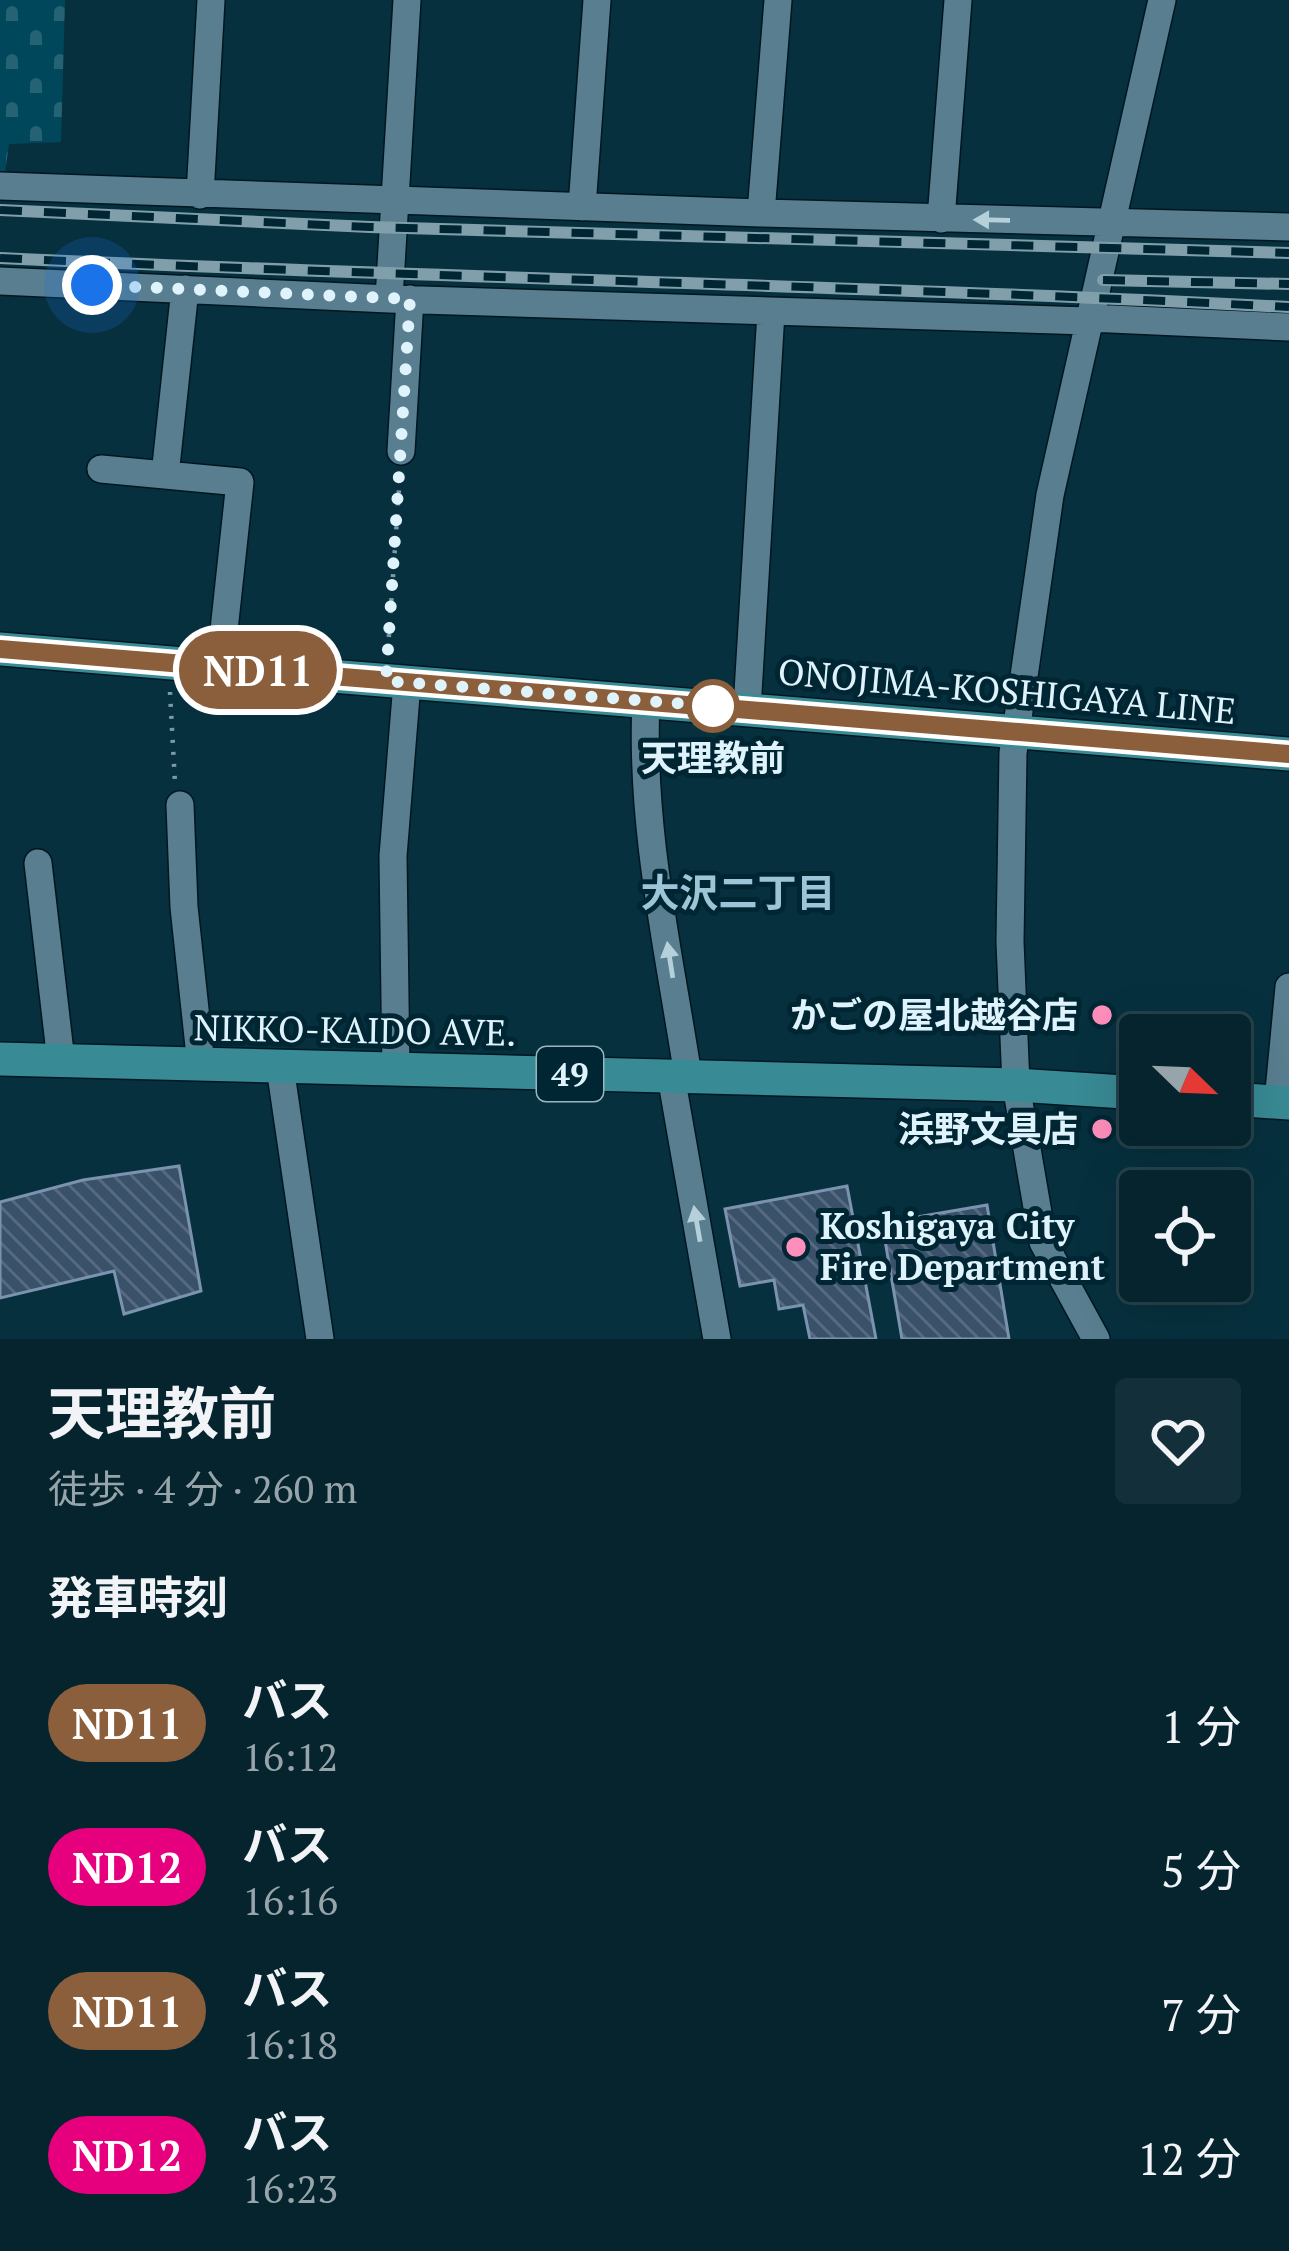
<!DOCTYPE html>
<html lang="ja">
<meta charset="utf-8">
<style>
body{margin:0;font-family:"PT Serif","Noto Sans JP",serif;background:#13303a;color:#f1f3f6;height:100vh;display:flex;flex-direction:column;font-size:45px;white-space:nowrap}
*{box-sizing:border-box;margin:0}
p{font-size:39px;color:#97a4aa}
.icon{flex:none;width:66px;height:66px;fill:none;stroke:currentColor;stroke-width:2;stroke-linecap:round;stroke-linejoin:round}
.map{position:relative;height:1339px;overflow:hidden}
.details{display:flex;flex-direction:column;background:#05242e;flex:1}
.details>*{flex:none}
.badge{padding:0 24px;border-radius:39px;font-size:42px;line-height:78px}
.needle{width:78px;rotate:113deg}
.buttons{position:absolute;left:1119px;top:1014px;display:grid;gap:24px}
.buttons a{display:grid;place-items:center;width:132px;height:132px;border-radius:12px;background:#05242e;box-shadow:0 12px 48px #0002,0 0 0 3px #26414a;font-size:60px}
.you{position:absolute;width:60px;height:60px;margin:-30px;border:9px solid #fff;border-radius:50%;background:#1a73e8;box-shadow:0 0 0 18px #1a73e833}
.map>.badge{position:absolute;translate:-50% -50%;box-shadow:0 0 0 6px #fff}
h2{padding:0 48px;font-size:45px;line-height:108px}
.round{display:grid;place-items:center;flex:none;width:126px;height:126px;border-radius:12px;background:#13303a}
.headline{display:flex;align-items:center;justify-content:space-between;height:204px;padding:0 48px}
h1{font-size:57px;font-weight:700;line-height:90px}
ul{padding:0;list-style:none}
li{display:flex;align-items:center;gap:36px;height:144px;padding:0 48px}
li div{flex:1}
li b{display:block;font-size:45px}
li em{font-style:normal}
li .badge{min-width:132px;font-weight:700;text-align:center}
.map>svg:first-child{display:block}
</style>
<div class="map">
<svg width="1289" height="1339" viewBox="0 0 1289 1339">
<defs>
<pattern id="cemetery-stones" width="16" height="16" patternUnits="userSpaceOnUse" patternTransform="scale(3)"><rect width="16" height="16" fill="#00475c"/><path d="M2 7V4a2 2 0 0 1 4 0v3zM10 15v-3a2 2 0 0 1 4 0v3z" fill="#256274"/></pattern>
<pattern id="building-back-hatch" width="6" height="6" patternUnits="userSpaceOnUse" patternTransform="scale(3)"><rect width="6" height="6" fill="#3a516a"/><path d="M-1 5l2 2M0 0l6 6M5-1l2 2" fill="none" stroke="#566a80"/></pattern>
</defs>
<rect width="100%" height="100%" fill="#07303e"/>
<path fill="url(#cemetery-stones)" d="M0,0H65L61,142L9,144L5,172L0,171Z"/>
<path fill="url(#building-back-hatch)" stroke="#7b93af" stroke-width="3" d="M179,1166L201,1291L124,1314L114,1271L0,1298V1202L83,1180Z
M847,1186L876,1339H810L803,1305L779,1309L774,1280L740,1286L725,1209Z
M987,1205L1009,1339H902L882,1223Z"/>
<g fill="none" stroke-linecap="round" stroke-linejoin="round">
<g stroke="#001721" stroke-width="30">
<path id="minor" d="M0,186L761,213L1289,227
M200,195L211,0
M582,207L597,0
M761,213L778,0
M941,219L958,0
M0,281L389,299L1088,321
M389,299L407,0
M1089,318L1289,327
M401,451L410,299
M101,469L240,482L220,667
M165,475L185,289
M646,701C640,827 669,952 688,1076
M747,709L771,312
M180,805L184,907L201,1065
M38,863L61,1061
M280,1067L320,1339
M396,1071L393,856L407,683
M671,1076L717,1339
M1278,1102L1289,987
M1096,1339L1043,1242L1016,1085L1010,942L1013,753L1050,495L1162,0"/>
</g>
<g stroke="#001721" stroke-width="36">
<path id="major" d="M0,649L1289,754
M0,1059L1016,1085L1140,1093
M1230,1099L1289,1103"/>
</g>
<path stroke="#7b9aa5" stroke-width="4.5" stroke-dasharray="3 9" stroke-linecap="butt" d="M388,649L400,475
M170,692L175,783"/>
<use href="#minor" stroke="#587e8f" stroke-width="27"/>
<use href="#major" stroke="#388a94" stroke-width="33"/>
<g stroke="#819faa" stroke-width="12">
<path id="rail" d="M0,210L370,227L1289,253
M0,258C430,278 859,285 1289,307
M1103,280L1289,284"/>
</g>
<use href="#rail" stroke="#002634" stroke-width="8" stroke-dasharray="22" stroke-linecap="butt"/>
</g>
<defs><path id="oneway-solid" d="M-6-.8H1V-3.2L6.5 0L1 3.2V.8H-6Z" transform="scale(3)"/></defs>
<g fill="#b6d0db">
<use href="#oneway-solid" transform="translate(992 220) rotate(-179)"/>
<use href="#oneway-solid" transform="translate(670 960) rotate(-99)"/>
<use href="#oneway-solid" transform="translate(697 1224) rotate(-100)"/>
</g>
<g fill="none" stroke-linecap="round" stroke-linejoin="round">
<g stroke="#fff" stroke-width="27">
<path id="line" d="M0,649L1289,754"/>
</g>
<use href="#line" stroke="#8b5e3c" stroke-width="18"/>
<path stroke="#def3fc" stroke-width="12" stroke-dasharray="0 21.6" d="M92,285L410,299L386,681L713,706"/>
</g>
<circle fill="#fff" stroke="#8b5e3c" stroke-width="6" cx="713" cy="706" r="24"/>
<g fill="#fe8ebc" stroke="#002634" stroke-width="4.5">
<circle cx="1102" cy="1015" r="12"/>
<circle cx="1102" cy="1129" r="12"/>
<circle cx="796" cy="1247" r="12"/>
</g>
<g text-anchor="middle" stroke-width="10" stroke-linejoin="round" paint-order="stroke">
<rect fill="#002634" stroke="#9bb6c0" stroke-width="3" x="537" y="1047" width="66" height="54" rx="9"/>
<g font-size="33" font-weight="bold" fill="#def3fc">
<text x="570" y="1086">49</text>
</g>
<g font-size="36" fill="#def3fc" stroke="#002634">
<text transform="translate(1007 691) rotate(5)" y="13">ONOJIMA-KOSHIGAYA LINE</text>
<text transform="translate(355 1030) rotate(1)" y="13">NIKKO-KAIDO AVE.</text>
</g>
<g font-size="36" font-weight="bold" fill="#def3fc" stroke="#002634">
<text x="713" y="771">天理教前</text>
</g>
<g font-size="36" font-weight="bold" fill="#def3fc" stroke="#002634" text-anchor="end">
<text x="1078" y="1028">かごの屋北越谷店</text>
<text x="1078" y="1142">浜野文具店</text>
<text x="820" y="1239" text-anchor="start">Koshigaya City<tspan x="820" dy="41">Fire Department</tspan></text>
</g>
<g font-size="39" font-weight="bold" fill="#9cc5d7" stroke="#002634">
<text x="738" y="907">大沢二丁目</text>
</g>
</g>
</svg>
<div class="buttons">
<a><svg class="needle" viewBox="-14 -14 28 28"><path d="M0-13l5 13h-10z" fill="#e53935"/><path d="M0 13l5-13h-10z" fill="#97a4aa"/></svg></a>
<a><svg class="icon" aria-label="locate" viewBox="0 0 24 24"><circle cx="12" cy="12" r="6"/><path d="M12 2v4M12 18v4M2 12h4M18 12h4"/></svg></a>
</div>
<div class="you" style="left:92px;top:285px"></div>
<b class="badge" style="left:258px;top:670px;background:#8b5e3c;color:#fff">ND11</b>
</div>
<section class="details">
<div class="headline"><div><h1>天理教前</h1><p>徒歩 · 4 分 · 260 m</p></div><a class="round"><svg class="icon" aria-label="heart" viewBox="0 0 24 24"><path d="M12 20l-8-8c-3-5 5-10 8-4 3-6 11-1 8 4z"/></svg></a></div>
<h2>発車時刻</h2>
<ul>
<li><span class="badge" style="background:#8b5e3c;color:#fff">ND11</span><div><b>バス</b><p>16:12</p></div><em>1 分</em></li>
<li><span class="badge" style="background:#e6007e;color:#fff">ND12</span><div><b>バス</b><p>16:16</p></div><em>5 分</em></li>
<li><span class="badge" style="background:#8b5e3c;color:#fff">ND11</span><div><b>バス</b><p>16:18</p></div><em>7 分</em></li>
<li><span class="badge" style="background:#e6007e;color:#fff">ND12</span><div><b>バス</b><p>16:23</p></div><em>12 分</em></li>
</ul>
</section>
